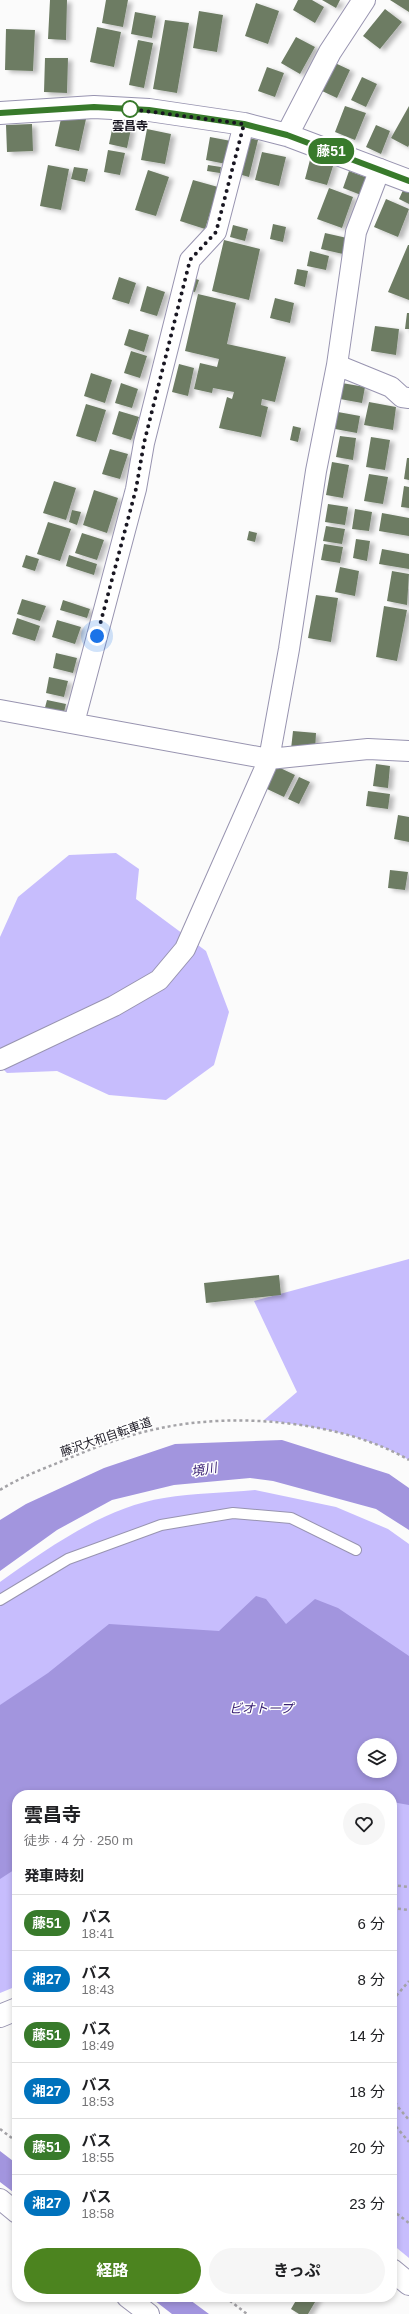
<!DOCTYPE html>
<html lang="ja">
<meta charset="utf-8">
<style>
body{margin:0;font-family:Arial,"Noto Sans JP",sans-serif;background:#f6f6f6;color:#202124;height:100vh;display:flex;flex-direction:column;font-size:15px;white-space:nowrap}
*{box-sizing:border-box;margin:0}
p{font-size:13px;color:#757577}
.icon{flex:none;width:22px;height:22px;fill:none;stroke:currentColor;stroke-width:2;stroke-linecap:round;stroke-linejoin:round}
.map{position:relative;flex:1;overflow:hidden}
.details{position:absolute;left:12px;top:1790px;width:385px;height:512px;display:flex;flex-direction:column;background:#fff;border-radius:16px;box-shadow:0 2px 6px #0003}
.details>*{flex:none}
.badge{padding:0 8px;border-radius:13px;font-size:14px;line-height:26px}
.controls{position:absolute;left:357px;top:1738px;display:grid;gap:8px}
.controls a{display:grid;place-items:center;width:40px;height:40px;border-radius:50%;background:#fff;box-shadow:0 2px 6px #0003;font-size:20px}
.you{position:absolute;width:20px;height:20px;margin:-10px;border:3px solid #fff;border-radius:50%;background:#1a73e8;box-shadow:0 0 0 6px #1a73e833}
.map>.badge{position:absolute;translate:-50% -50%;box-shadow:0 0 0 2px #fff}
h2{padding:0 12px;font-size:15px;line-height:36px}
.round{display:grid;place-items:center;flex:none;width:42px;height:42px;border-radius:21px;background:#f6f6f6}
.head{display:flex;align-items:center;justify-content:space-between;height:68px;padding:0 12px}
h1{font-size:19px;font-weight:700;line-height:30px}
.primary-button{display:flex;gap:8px;margin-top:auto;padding:8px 12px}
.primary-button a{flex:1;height:46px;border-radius:24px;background:#4c841f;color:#fff;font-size:16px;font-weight:700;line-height:46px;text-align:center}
.primary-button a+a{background:#f6f6f6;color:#202124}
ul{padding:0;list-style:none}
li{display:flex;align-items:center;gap:12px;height:56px;padding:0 12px;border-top:1px solid #e0e0e0}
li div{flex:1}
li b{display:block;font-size:15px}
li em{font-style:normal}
li .badge{min-width:44px;font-weight:700;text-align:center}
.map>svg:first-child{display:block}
</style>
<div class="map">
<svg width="409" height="2314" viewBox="0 0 409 2314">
<defs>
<filter id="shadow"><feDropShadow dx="4.5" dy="2.5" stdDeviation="2" flood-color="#0004"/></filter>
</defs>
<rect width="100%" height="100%" fill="#fbfbfb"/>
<path fill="#c7bdfd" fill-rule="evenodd" d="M116,853L139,869L136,899L206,951L229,1012L214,1065L166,1100L109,1095L57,1071L7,1073L0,1066V937L18,897L69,855Z
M409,1259V1460C366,1434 313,1426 264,1420L297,1392L254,1301Z
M255,1490L336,1507L388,1529L409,1544V2258L392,2244V1795H17V1986L0,1993V1582C48,1548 105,1507 164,1498C194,1493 225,1493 255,1490ZM364,1745H390V1771H364Z"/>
<path fill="#a295de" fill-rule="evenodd" d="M282,1440L389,1474L409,1488V1530L376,1509L273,1481L250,1478L174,1485L112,1500L57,1530L0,1571V1520L26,1504L104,1468L175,1444Z
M256,1596L266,1599L286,1624L315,1599L338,1608L409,1656V1805L392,1802V1795H17V1868L0,1879V1705L48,1673L109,1624L219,1631ZM364,1745H390V1771H364Z
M0,2151L17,2164V2195L0,2182Z
M150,2297H186L209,2314H172Z"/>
<path fill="#6d7c64" filter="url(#shadow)" d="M50,0H67L66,40L48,39Z
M106,0H128L123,27L102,23Z
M298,0H312L324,7L315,23L293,10Z
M322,0H340L336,8Z
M390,0H409V12Z
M256,3L279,11L268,44L245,36Z
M385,9L402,22L380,49L363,36Z
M199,11L223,15L217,52L193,48Z
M135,12L156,16L152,38L131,34Z
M165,20L189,23L177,93L153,89Z
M97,27L121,32L114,67L90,62Z
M6,29L35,30L33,71L5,70Z
M296,37L315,47L300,74L281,63Z
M138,40L153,43L144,88L129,85Z
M45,58H68L67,93L44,92Z
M335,63L350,70L337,98L322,91Z
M267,67L284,73L275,97L258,91Z
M362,77L377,84L366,107L351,100Z
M345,106L366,113L355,140L335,132Z
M409,106V145L408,147L391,138Z
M62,114L86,119L79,151L55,146Z
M32,124L33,151L7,152L6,125Z
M113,125L131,129L127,148L109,144Z
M376,125L390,131L381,154L366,147Z
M147,129L171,134L165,164L141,160Z
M210,137L231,141L226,164L206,160Z
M244,137L258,140L249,177L235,173Z
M108,150L125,153L120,175L104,172Z
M262,152L286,157L279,186L255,180Z
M311,156L334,163L327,185L305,179Z
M48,165L69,169L61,210L40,206Z
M208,165L221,167L220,173L207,171Z
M74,167L88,169L85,182L71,179Z
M148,170L169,177L156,216L135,210Z
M349,171L368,178L361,195L343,188Z
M193,180L218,187L205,229L180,221Z
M329,188L353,197L342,228L317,219Z
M404,188L409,191V204L399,199Z
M386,199L409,209L398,237L374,227Z
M273,224L286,227L283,242L270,239Z
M233,225L248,229L245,241L230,237Z
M325,233L347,238L343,254L321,249Z
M224,240L260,249L249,300L212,291Z
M408,245H409V300L388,292Z
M310,251L329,256L326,270L307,266Z
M297,269L308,271L305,287L294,284Z
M119,277L136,283L129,304L112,299Z
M190,277L199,280L195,292L186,290Z
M147,286L165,292L157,316L140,311Z
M198,294L236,303L227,344L286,357L275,402L262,399L261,405L268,407L261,437L219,428L227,397L232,399L234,392L213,388L212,393L194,389L200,363L217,367L219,359L185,351Z
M275,298L294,303L290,323L270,318Z
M407,313H409V329H405Z
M375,326L399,329L396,355L371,351Z
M129,329L149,335L144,352L124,345Z
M131,351L147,356L140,378L124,373Z
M179,364L194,368L188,396L172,392Z
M91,373L112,380L105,403L84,396Z
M121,383L138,389L132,408L115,403Z
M342,383L365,387L362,403L340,399Z
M369,402L396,407L393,430L364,425Z
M86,404L106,410L96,442L76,436Z
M119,411L139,417L131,440L112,434Z
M338,412L360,416L357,433L335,429Z
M293,426L301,428L298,442L290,440Z
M340,436L356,438L353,460L336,457Z
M371,437L390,440L385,470L366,467Z
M110,449L128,454L120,479L102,474Z
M407,458H409V480L404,479Z
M332,462L349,465L343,498L326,495Z
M369,474L388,477L383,504L364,501Z
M54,481L76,488L66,520L43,513Z
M404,486L409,487V508L401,507Z
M94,490L118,498L107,533L83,525Z
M328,504L348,507L345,525L325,522Z
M355,509L372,512L369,531L352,529Z
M72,510L81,512L77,525L69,522Z
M382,513L409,518V536L379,531Z
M48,522L71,529L60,561L37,554Z
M326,526L345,529L342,544L323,541Z
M249,531L257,533L255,542L247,540Z
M82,533L104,540L97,560L75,553Z
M356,539L370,541L367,561L353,558Z
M324,544L343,547L340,563L321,560Z
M382,549L409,554V569L379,564Z
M26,555L39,559L35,571L22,567Z
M69,555L97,564L94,575L66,566Z
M340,567L359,571L355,596L335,592Z
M392,571L409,574L407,605L387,601Z
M316,595L338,598L331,642L308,638Z
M22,599L46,606L40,621L17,614Z
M63,600L90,609L87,618L60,610Z
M384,606L407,610L397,661L376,657Z
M17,618L40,626L35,641L12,634Z
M57,620L81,627L75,644L52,637Z
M56,653L77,658L73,673L53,668Z
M49,677L68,681L64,697L46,693Z
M47,700L66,704L62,720L43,715Z
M293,731L316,733L315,751L291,749Z
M376,764L390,766L388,788L373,786Z
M276,766L295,775L284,797L265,788Z
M299,777L310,782L299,804L288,799Z
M368,791L390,794L388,809L366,806Z
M398,815L409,817V842L394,839Z
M390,870L408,872L405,890L388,888Z
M279,1275L281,1295L206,1303L204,1283Z
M298,2297H318L308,2314H299L291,2309Z"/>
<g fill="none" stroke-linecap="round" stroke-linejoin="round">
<g stroke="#9894b0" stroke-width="12">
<path id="lane" d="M0,1600L68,1559L161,1525L233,1513L291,1518L356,1550"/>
</g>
<g stroke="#9894b0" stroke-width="22">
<path id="street" d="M337,365L391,387L402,397L409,398
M0,710L269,759L368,749L409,751
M74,723L136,489L144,443L190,260L216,232L244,124
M0,1060L114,1006L159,980L185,949L269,759L289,649L316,471L337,365L356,232L380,169
M0,2199L17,2213
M127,2297L149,2314"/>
</g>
<g stroke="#9894b0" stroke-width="24">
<path id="secondary" d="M0,113L94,107L149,110L244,124L287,135L409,181
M287,135L330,52L364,0
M0,2016L17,2009
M392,2270L409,2284"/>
</g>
<path stroke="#a4a3a7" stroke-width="2.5" stroke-dasharray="3 3" stroke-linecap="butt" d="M0,1490C19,1478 40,1470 60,1462C93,1448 126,1435 161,1428C236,1412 342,1421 409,1460
M392,1885L409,1887
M392,1908L409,1910
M392,2007L397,1995L409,1981
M392,2097L398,2107L409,2120
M392,2122L409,2142
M0,2129L17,2142
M392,2210L409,2223
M225,2297L247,2314"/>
<use href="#lane" stroke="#fff" stroke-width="10"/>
<use href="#street" stroke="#fff" stroke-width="20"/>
<use href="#secondary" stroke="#fff" stroke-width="22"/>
</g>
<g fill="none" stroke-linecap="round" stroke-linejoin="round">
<g stroke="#fff" stroke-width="9">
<path id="line" d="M0,113L94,107L149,110L244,124L287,135L409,181"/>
</g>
<use href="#line" stroke="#387a2b" stroke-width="6"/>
<path stroke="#191722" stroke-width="4" stroke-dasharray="0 7.2" d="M97,636L136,489L144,443L190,260L216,232L244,124L130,109"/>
</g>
<circle fill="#fff" stroke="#387a2b" stroke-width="2" cx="130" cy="109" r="8"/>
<g text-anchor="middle" stroke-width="3" stroke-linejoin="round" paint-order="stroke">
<g font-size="12" font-weight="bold" fill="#191722" stroke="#fff">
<text x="130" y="130">雲昌寺</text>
</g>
<g font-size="12" fill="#191722" stroke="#fff">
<text transform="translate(106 1437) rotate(-19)" y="4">藤沢大和自転車道</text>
</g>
<g font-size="13" font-style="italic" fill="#3a2174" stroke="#fff">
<text transform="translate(204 1469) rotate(-10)" y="5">境川</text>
<text x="261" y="1713">ビオトープ</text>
</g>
</g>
</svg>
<div class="controls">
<a><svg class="icon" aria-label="layers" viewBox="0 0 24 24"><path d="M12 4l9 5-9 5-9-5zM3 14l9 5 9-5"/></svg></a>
</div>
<div class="you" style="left:97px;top:636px"></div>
<b class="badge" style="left:331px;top:151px;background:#387a2b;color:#fff">藤51</b>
<section class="details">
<div class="head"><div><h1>雲昌寺</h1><p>徒歩 · 4 分 · 250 m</p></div><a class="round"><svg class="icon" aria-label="heart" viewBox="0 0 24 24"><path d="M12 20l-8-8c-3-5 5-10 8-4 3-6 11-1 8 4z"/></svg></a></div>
<h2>発車時刻</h2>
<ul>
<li><span class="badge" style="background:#387a2b;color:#fff">藤51</span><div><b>バス</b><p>18:41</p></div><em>6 分</em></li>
<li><span class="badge" style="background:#0072bc;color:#fff">湘27</span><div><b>バス</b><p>18:43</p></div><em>8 分</em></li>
<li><span class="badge" style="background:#387a2b;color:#fff">藤51</span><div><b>バス</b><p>18:49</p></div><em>14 分</em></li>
<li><span class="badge" style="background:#0072bc;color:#fff">湘27</span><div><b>バス</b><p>18:53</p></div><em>18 分</em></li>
<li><span class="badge" style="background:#387a2b;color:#fff">藤51</span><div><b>バス</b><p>18:55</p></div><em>20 分</em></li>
<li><span class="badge" style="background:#0072bc;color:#fff">湘27</span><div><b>バス</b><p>18:58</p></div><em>23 分</em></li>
</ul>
<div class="primary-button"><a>経路</a><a>きっぷ</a></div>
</section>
</div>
